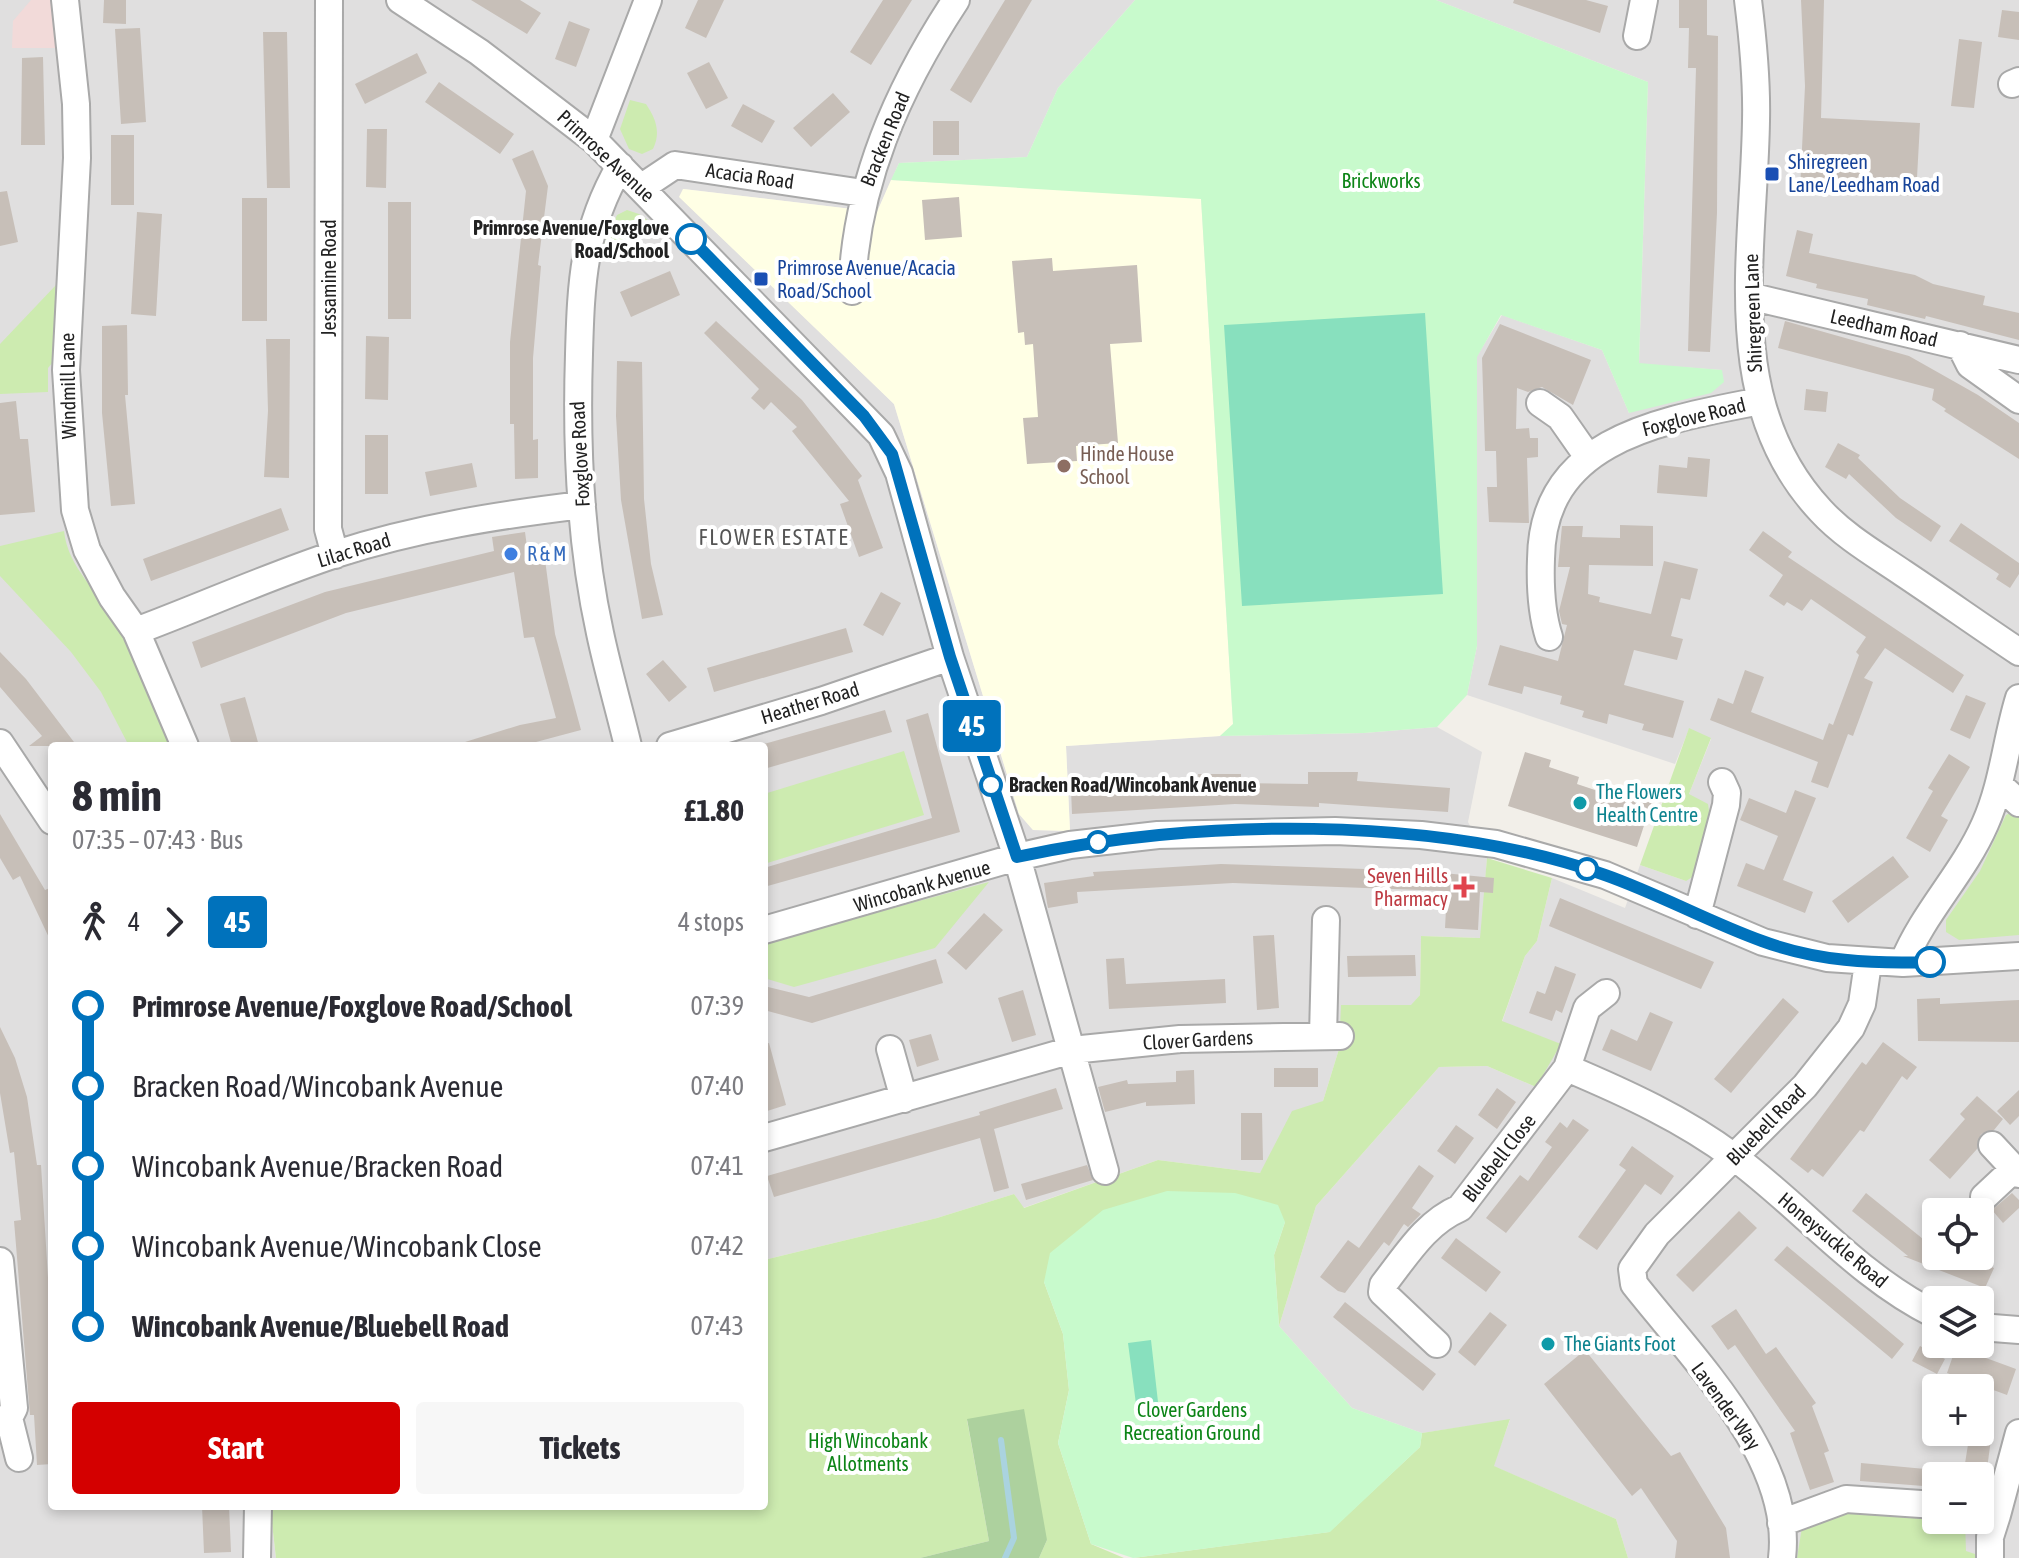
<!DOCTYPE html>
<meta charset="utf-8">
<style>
body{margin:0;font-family:"Asap Condensed",sans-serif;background:#f7f7f7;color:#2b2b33;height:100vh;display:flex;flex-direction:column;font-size:30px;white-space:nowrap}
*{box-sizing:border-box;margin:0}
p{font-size:26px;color:#7c7c81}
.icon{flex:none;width:44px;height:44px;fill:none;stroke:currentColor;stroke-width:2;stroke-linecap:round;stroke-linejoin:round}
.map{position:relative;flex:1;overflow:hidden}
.sheet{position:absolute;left:48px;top:742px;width:720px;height:768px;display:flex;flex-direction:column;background:#fff;border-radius:8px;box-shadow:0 4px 12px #0003}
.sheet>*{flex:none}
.badge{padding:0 16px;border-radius:6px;font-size:28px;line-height:52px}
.tools{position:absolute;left:1922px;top:1198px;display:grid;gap:16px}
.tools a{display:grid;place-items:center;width:72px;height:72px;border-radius:8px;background:#fff;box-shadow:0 4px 12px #0003;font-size:40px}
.map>.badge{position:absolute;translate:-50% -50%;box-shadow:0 0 0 4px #fff}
.legs{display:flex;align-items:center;gap:12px;height:88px;padding:0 24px;font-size:26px}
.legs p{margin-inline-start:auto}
.head{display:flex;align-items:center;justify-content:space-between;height:136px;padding:0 24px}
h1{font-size:44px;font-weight:700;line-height:60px}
.button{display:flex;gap:16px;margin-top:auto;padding:16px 24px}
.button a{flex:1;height:92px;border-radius:8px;background:#d40000;color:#fff;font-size:32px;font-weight:700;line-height:92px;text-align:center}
.button a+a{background:#f7f7f7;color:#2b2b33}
ul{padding:0 24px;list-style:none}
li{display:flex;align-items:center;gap:28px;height:80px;font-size:30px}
li i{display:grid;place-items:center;width:12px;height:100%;margin:0 10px;background:currentColor}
li i::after{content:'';width:20px;height:20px;margin:-10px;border:6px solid;border-radius:50%;background:#fff}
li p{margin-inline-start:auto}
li:first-child i{background:linear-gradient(#0000 50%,currentColor 0)}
li:last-child i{background:linear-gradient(currentColor 50%,#0000 0)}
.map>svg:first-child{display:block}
</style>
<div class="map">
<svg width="2019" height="1558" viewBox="0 0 2019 1558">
<rect width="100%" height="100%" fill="#f2efe9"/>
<path fill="#e0dfdf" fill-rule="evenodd" d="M0,0H1135L1058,88L1027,157L899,163L877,212L684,189L680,197L894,404L1019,814L1033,830L1070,831L1066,746L1220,736L1364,733L1437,727L1482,752L1468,822L1487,858L1481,938L1421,936L1420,995L1411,1006L1339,1049L1323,1101L1260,1173L1158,1160L1023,1208L1014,1194L937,1218L764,1260V746H52V1506H270L276,1558H0Z
M1436,0H2019V1558H1628L1616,1519L1493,1466L1510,1420L1422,1433L1352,1408L1279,1326L1316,1206L1439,1067L1487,1066L1536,1087L1502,1022L1525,956L1537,941L1552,878L1625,908L1640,865L1686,881L1689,794L1711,739L1689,729L1675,764L1467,695L1477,646V356L1502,315L1602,350L1629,413L1722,370L1639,364L1648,82ZM1936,1212H1980V1256H1936ZM1936,1300H1980V1344H1936ZM1936,1388H1980V1432H1936ZM1936,1476H1980V1520H1936Z"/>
<path fill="#f2dad9" d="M31,0H51L61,48H12L13,21Z"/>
<path fill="#ffffe5" d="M891,180L1201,198L1233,724L1220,736L1066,746L1070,831L1033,830L1019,814L894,404L679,197L683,189L877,212Z"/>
<path fill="#cdebb0" d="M630,100L646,104C656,119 661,132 653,149L642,154L629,149L620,129Z
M627,210L639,214L656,226L602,248L617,215Z
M56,285L53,362L48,368V392L0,394V344Z
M64,531C68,568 98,591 116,622C139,662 158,704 176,746H129L101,692L71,652L0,576V546Z
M1689,728L1711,738L1689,794L1708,804L1710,818L1694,876L1686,881L1640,865Z
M904,751L924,815L764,864V794Z
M2012,812L2019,817V935L1959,940L1946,932V920L1980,871L2006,815Z
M1487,858L1552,878L1537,941L1525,956L1502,1021L1561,1044L1536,1087L1487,1066L1439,1067L1316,1206L1279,1326L1274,1255L1285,1222L1044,1282L1063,1334L1069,1390L1058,1443L1091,1544L1124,1558H1039L1047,1540L967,1420L989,1541L920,1558H276L270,1506H764V1260L937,1218L1014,1194L1024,1208L1158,1160L1260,1173L1292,1111L1323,1101L1339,1049L1341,1005H1411L1420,995L1421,936L1480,938Z
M989,882L935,948L794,987L764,978V943Z
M1510,1419L1494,1466L1616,1519L1628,1558H1133L1329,1532L1420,1447L1422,1433Z
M1859,1505L1936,1512V1520H1965L1966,1551L1975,1554L1976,1558H1797L1802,1527Z"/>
<path fill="#add19e" d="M1024,1409L1047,1540L1039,1558H920L989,1541L967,1419Z"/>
<path fill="#c8facc" d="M1135,0H1436L1648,82L1639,363L1722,370L1724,382L1711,393L1629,413L1602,350L1501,315L1477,357V646L1467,695L1437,727L1364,733L1220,736L1233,724L1201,199L891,180L899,163L1027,157L1058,88Z
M1167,1191L1235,1193L1278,1205L1285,1222L1274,1255L1279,1326L1352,1408L1422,1433L1420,1447L1330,1532L1133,1558L1091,1544L1058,1443L1069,1390L1063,1334L1044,1282L1050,1253L1103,1210Z"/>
<path fill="#88e0be" d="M1425,313L1443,594L1242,606L1224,325Z
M1151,1340L1158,1402L1136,1404L1128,1343Z"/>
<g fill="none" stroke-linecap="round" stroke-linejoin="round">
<path stroke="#aad3df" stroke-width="6" d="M1001,1440L1014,1538L1005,1558"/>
</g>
<path fill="#c7bfb8" d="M104,0H126V24L103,23Z
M471,0H520L541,13L527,34Z
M698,0H724L706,38L685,28Z
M883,0H912L871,65L850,52Z
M1005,0H1032L971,103L950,90Z
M1514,0H1586L1608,6L1600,33L1513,3Z
M1679,0H1707V35L1718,36L1717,213L1710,352L1688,351L1696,68H1688L1689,28H1679Z
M1801,0H1824L1821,118L1920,123L1916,196L1800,190L1805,86Z
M2002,10L2019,12V40L1998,37Z
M569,21L590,29L576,67L555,59Z
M140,28L146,122L121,124L115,29Z
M263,32H287L290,188H267Z
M1959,39L1982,42L1974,108L1951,106Z
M417,53L427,73L365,104L355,84Z
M43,57L45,145H21L22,58Z
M709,62L728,98L706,109L687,73Z
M439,82L514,134L500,154L425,102Z
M833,93L850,112L811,147L793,128Z
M743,104L775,121L762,143L731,126Z
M933,121H959V155H933Z
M367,129H387L386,188L366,187Z
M111,135H134V205H111Z
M533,150L548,186L538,265L541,266L533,358V440L538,439V478L515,479L514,424H510V342L526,191L512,159Z
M7,191L18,242L0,246V192Z
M959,197L962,237L925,240L922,200Z
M242,198H267V321H242Z
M388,202H411V319H388Z
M137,212L162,214L156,316L131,314Z
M1797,230L1813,234L1809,253L1915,275L1933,284L1985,296L1983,305L2019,313V340L1926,316L1925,319L1867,305L1868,299L1816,288L1817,284L1786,276Z
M1052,258L1053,271L1137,265L1142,342L1110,344L1118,443L1076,446L1077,461L1027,464L1023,418L1038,417L1033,344L1025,345L1024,332L1018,333L1012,261Z
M670,271L680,295L631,317L620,292Z
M716,321L802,400L862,476L858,480L883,548L859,557L840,504L849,501L792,431L797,427L771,402L764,410L751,398L759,389L704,333Z
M1785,321L1909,356L1978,395L2019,423V459L1944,411L1946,409L1932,400L1934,389L1778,348Z
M1500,324L1591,360L1573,405L1542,387L1528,392L1517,388L1516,429L1529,428L1530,438H1538V457L1527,458L1529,523L1489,522L1487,487H1497L1496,451H1485L1482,358Z
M127,325L128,395H125L135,504L111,506L102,413V326Z
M366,336L389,337L388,400L365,399Z
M266,339H290L289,478L264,477L268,411Z
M617,361L642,362L644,499L651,564L663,615L642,619L621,500L616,416Z
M1806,389L1828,392L1826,412L1804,410Z
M16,401L20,439H28L35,512L0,515V403Z
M365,435H388V494H365Z
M1838,443L1860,455L1858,458L1900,498L1941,526L1931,542L1896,518L1849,474L1846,479L1825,467Z
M1688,457L1710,459L1707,497L1657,493L1659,465L1687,468Z
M472,463L477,487L430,496L425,472Z
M281,508L289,530L151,581L143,559Z
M1961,523L2019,563V574L2010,588L1996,579L1999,574L1949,541Z
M1620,525L1653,526V566L1589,565L1588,594L1600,597L1599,602L1651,614L1664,561L1698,569L1690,600L1681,598L1671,636L1683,639L1677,660L1634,650L1624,685L1684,701L1673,738L1642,730L1644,724L1609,714L1607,724L1582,717L1584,711L1560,704L1562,696L1524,686L1522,694L1488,685L1500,645L1558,661L1567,625L1562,624L1559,611L1570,567H1558L1562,526H1583L1582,537L1620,538Z
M1763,531L1792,552L1788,557L1964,675L1953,693L1885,648L1864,678L1873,682L1853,736L1848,734L1828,788L1811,782L1818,762L1710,720L1718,698L1733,704L1745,670L1764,677L1751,712L1823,740L1829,723L1833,725L1859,655L1856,652L1866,637L1811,599L1802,611L1787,602L1784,606L1769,596L1783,575L1749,550Z
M525,532L527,547L543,545L555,634L581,730L521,746H466L465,742L520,725L556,718L534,637L524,638L514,572L346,613L201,668L192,642L325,592L494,551L492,537Z
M881,592L901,603L883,636L863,625Z
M846,628L853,652L714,692L707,668Z
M0,652L26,679L77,746H29L42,736L0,687Z
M663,660L687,687L669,702L646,674Z
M1966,695L1986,703L1970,739L1950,730Z
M245,697L254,728L259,746H232L220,704Z
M885,710L892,732L764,769V744Z
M928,713L960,832L764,887V868L932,818L906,720Z
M1525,752L1551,760L1549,767L1579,777L1577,784L1622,799L1627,783L1655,792L1637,847L1508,806Z
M1949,754L1970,767L1941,816L1948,820L1930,852L1906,838L1933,791L1928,788Z
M1308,772H1358L1357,781L1450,788L1448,812L1319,803V807L1235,804L1072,814L1071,789L1097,788L1096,779L1117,778L1118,787L1199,782L1198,774H1241V783L1308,784Z
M1795,790L1816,798L1783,880L1813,892L1805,913L1737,886L1746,863L1764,870L1778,836L1740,820L1749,798L1786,813Z
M0,814L45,890L52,887V944L20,876L13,880L0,858Z
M1893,856L1909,877L1848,923L1832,901Z
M1221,864L1423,871L1494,878L1493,893L1480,892L1478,930L1445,928L1447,891L1233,883L1077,892L1078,903L1048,908L1047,903L1044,883L1094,876L1093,872Z
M1560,898L1714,962L1701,989L1549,926Z
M984,913L1003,930L966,970L947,953Z
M1274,935L1279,1008L1257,1010L1253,936Z
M1415,955L1416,976L1348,977L1347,956Z
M1124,958L1126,984L1225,979L1226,1003L1109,1009L1106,959Z
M936,959L943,983L812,1023L764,1010V986L809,997Z
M1555,966L1576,974L1562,1013L1556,1010L1552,1021L1529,1013L1537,991L1545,994Z
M1023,990L1036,1035L1012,1042L998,998Z
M1783,998L1799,1012L1731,1093L1714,1079Z
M1940,998V1004L2019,1000V1042L1918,1041L1917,999Z
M1650,1012L1673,1022L1651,1071L1602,1050L1611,1029L1637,1041Z
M0,1027L15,1058L27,1097L37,1165H41L52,1342V1464L37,1465L34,1415H30L14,1221L21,1220L14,1152L10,1153L0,1093Z
M931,1034L939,1060L917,1067L909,1040Z
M1883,1042L1917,1067L1907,1080L1902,1076L1864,1132L1860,1130L1823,1177L1812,1169L1808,1173L1790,1159L1862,1062L1866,1065Z
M769,1043L786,1105L764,1112V1044Z
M1274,1068H1318V1087H1274Z
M1194,1070L1195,1104L1146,1106V1102L1105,1112L1098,1087L1127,1080L1128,1084L1176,1082V1071Z
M1056,1088L1063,1109L994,1129L1009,1188L994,1192L980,1138L774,1197L767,1176L980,1115L979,1112Z
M1497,1088L1516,1102L1497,1129L1478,1115Z
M2019,1090V1116L2010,1125L1997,1111Z
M1977,1096L2003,1119L1994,1130L1981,1134L1977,1149L1950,1179L1929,1160L1965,1119L1960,1114Z
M1241,1113H1262L1263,1160H1241Z
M1573,1119L1589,1130L1506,1233L1486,1218L1520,1175L1528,1181L1552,1147L1545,1142L1560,1122L1567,1128Z
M1456,1125L1474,1138L1455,1164L1437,1151Z
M1632,1146L1674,1176L1661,1195L1645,1184L1597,1250L1578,1237L1626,1170L1619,1165Z
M1087,1165L1093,1180L1026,1200L1021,1184Z
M1419,1165L1434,1176L1412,1208L1421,1214L1408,1227L1404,1224L1389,1246L1384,1242L1345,1293L1338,1291L1320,1277L1348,1240L1359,1248Z
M1866,1193L1923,1239L1936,1244V1256H1964L1994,1268L1985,1288L1903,1256H1908L1852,1211Z
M2012,1193L2019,1200V1208L2003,1223L1992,1210Z
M1739,1211L1757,1228L1693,1292L1676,1275Z
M1456,1238L1501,1272L1486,1292L1441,1258Z
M1787,1246L1904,1344L1892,1359L1774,1260Z
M1345,1302L1436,1374L1423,1391L1333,1317Z
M1736,1309L1766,1354L1776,1347L1816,1403L1812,1406L1829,1451L1824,1453L1834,1482L1810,1490L1790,1433L1795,1431L1735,1345L1728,1350L1711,1326Z
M1490,1312L1507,1325L1475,1366L1458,1352Z
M1920,1346L1945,1359L1937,1374L1912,1361Z
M1956,1347L2016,1369L2007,1395L1947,1373Z
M1585,1350L1671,1456L1680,1452L1726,1528L1730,1558H1675L1677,1541L1641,1488L1632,1496L1544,1384Z
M1970,1432H1992L1986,1476H1963Z
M1861,1463L1936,1470V1487L1860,1481Z
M202,1506H229L231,1552L204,1553Z"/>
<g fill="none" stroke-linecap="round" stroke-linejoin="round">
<g stroke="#a9a9a9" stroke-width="30">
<path id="minor" d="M65,0L76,104L77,158L66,370L75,510L87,550L112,597L136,631L185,746
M329,0L328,529L335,555
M400,0L479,52L594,140L881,435L899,473L950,657L1017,857L1105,1171
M1748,0C1753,40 1757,81 1756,121C1754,253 1720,404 1821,511C1844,536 1875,554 1903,573C1942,599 1980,626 2019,652
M1637,36L1644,0
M2012,84L2019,81
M594,140L648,0
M620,166C583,230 581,282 579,354C576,446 580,542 600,633C608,671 619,708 628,746
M642,187L675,165L863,193
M852,291C855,184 898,88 956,0
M1749,296L2019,360
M1960,345L1970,365L2019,400
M1540,403L1560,417L1588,457
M136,631C203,606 269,576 336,554C416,528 499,515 582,505
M1549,637C1541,612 1540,586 1541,559C1542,437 1665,420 1760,401
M0,743L52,821
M670,746L821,701L950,657
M1999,785L2019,803
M1697,915L1726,805L1727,793L1722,782
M764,930L1017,857L1070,845L1158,835L1335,831L1421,835L1496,844L1605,875L1763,942L1827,958L1903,963L2019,956
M1903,963C1923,913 1963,874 1985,824C2003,784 2006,740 2019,698
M1323,1035L1326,920
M890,1049L904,1099
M1567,1068C1626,1093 1683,1119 1734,1157C1803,1208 1857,1276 1936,1315
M764,1138L1072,1050L1180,1039L1340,1036
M1992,1145L2019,1174
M1984,1197L2014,1169
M0,1261L14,1408L9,1418L0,1423
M1980,1327L2019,1330
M1437,1344L1382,1292L1383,1285C1406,1256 1425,1223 1460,1208L1567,1068L1587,1008L1606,993
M9,1418L19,1458
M1980,1510L1997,1515L2019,1433
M1781,1523L1846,1499L1936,1505
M257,1558L258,1506
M1782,1558C1794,1458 1692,1358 1634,1284L1632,1269L1657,1234L1805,1086L1851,1028L1862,1004L1868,963
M1990,1558V1537L1997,1515"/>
</g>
<use href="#minor" stroke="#fff" stroke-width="26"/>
</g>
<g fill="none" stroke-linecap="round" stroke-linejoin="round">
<g stroke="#fff" stroke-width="18">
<path id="line-1" d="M691,239L864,416L892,454L950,657L1017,857C1193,818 1435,815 1605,875C1659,894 1709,922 1762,941C1816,961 1872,964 1930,962"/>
</g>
<use href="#line-1" stroke="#0072bc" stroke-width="12"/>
</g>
<g fill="#1a4fb4" stroke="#fff" stroke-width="3">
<rect x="1764" y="166" width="16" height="16" rx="4"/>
<rect x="753" y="271" width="16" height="16" rx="4"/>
</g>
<g fill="#fff" stroke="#0072bc" stroke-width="4">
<circle cx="691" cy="239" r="14"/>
<circle cx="991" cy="785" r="10"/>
<circle cx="1098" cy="842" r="10"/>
<circle cx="1587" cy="869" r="10"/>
<circle cx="1930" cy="962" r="14"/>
</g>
<circle fill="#8d6e63" stroke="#fff" stroke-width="3" cx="1064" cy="466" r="8"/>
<circle fill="#3f7fe0" stroke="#fff" stroke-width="3" cx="511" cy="554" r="8"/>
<g fill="#0f9aa8" stroke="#fff" stroke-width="3">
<circle cx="1580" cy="803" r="8"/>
<circle cx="1548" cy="1344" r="8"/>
</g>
<path fill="#e0444e" stroke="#fff" stroke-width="3" d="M1460 875h8v8h8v8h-8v8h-8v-8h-8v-8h8z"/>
<g text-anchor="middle" stroke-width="8" stroke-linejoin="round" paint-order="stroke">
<g font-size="20" fill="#222" stroke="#fff">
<text transform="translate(885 139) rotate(-68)" y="7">Bracken Road</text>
<text transform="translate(606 156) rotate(43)" y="7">Primrose Avenue</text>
<text transform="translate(750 176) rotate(8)" y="7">Acacia Road</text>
<text transform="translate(329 278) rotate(-90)" y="7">Jessamine Road</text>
<text transform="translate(1753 313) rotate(-92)" y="7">Shiregreen Lane</text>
<text transform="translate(1884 328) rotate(13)" y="7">Leedham Road</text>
<text transform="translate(68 386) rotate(-91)" y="7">Windmill Lane</text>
<text transform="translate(1694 417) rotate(-14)" y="7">Foxglove Road</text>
<text transform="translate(580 454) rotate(-93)" y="7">Foxglove Road</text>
<text transform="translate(354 550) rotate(-17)" y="7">Lilac Road</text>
<text transform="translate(810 703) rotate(-17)" y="7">Heather Road</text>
<text transform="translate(922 886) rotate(-16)" y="7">Wincobank Avenue</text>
<text transform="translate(1198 1040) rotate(-3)" y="7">Clover Gardens</text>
<text transform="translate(1766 1125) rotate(-46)" y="7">Bluebell Road</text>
<text transform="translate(1499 1158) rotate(-52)" y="7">Bluebell Close</text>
<text transform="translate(1833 1240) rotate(40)" y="7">Honeysuckle Road</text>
<text transform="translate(1726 1406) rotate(54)" y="7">Lavender Way</text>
</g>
<g font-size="20" fill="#164399" stroke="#fff" text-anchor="start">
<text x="1788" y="169">Shiregreen<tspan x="1788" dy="23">Lane/Leedham Road</tspan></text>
<text x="777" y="275">Primrose Avenue/Acacia<tspan x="777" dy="23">Road/School</tspan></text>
</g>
<g font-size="20" fill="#0c8416" stroke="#fff">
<text x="1381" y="188">Brickworks</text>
<text x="1192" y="1417">Clover Gardens<tspan x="1192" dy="23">Recreation Ground</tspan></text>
<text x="868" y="1448">High Wincobank<tspan x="868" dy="23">Allotments</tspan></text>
</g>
<g font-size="20" font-weight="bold" fill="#222" stroke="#fff" text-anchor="end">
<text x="669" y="235">Primrose Avenue/Foxglove<tspan x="669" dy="23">Road/School</tspan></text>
<text x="1009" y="792" text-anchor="start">Bracken Road/Wincobank Avenue</text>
</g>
<g font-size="20" fill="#785e54" stroke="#fff" text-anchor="start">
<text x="1080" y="461">Hinde House<tspan x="1080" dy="23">School</tspan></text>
</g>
<g font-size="20" fill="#366cbe" stroke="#fff" text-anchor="start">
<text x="527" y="561">R &amp; M</text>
</g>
<g font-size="20" fill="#0d838f" stroke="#fff" text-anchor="start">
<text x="1596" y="799">The Flowers<tspan x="1596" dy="23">Health Centre</tspan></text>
<text x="1564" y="1351">The Giants Foot</text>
</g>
<g font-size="20" fill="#be3a42" stroke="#fff" text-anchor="end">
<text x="1448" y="883">Seven Hills<tspan x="1448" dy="23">Pharmacy</tspan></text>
</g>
<g font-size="22" letter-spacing="2" fill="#555" stroke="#fff">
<text x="774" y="545">FLOWER ESTATE</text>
</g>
</g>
</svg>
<div class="tools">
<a><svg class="icon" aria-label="locate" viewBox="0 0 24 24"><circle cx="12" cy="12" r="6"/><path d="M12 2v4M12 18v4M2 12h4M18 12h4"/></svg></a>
<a><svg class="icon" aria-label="layers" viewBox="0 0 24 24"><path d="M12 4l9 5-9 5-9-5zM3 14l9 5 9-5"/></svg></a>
<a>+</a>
<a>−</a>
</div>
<b class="badge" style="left:972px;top:726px;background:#0072bc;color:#fff">45</b>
<section class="sheet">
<div class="head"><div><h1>8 min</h1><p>07:35 – 07:43 · Bus</p></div><b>£1.80</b></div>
<div class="legs"><svg class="icon" aria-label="walk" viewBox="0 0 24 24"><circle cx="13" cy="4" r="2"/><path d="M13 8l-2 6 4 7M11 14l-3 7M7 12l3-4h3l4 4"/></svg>4<svg class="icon" aria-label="forward" viewBox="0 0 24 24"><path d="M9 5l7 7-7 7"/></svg><b class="badge" style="background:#0072bc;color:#fff">45</b><p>4 stops</p></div>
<ul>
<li><i style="color:#0072bc"></i><b>Primrose Avenue/Foxglove Road/School</b><p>07:39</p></li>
<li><i style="color:#0072bc"></i><span>Bracken Road/Wincobank Avenue</span><p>07:40</p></li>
<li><i style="color:#0072bc"></i><span>Wincobank Avenue/Bracken Road</span><p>07:41</p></li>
<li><i style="color:#0072bc"></i><span>Wincobank Avenue/Wincobank Close</span><p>07:42</p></li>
<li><i style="color:#0072bc"></i><b>Wincobank Avenue/Bluebell Road</b><p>07:43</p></li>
</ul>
<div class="button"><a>Start</a><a>Tickets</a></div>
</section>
</div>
